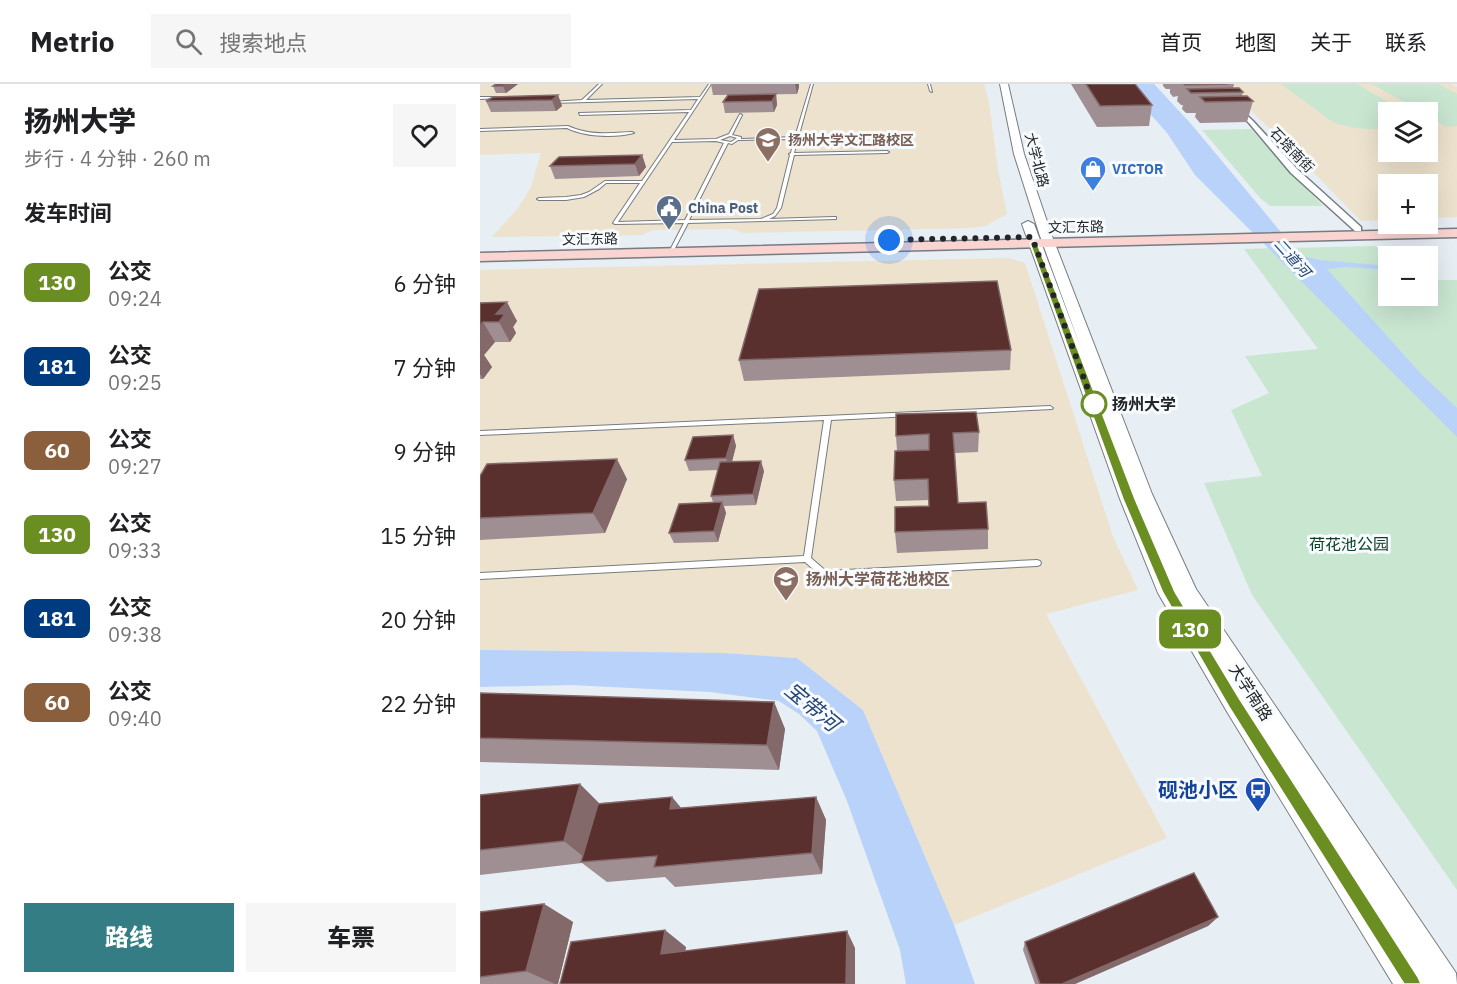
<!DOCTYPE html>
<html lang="zh">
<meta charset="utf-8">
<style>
body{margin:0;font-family:"IBM Plex Sans","Noto Sans SC",sans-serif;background:#f6f6f6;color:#202124;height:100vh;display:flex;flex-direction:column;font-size:22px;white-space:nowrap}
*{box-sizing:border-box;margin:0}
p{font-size:20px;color:#757577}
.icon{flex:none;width:33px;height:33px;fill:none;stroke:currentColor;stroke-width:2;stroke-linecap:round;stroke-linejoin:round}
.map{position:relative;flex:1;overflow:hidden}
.sheet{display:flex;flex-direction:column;background:#fff;width:480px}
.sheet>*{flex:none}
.badge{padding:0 12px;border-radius:9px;font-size:21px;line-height:39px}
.controls{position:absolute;left:898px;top:18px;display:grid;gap:12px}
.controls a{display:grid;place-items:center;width:60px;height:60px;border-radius:0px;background:#fff;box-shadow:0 6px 24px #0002;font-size:30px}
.you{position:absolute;width:30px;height:30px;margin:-15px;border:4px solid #fff;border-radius:50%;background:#1a73e8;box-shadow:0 0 0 9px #1a73e833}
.map>.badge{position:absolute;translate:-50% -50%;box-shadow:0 0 0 3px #fff}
h2{padding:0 24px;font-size:22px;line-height:54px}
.round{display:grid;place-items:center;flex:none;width:63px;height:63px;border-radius:0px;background:#f6f6f6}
.summary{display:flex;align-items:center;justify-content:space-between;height:102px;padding:0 24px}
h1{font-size:28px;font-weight:800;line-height:45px}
.cta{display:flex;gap:12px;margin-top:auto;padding:12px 24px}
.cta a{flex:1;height:69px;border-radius:0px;background:#357d84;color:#fff;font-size:24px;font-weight:800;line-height:69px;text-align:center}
.cta a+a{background:#f6f6f6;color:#202124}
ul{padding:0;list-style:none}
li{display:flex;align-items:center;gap:18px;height:84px;padding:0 24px}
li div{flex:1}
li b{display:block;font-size:22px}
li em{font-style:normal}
li .badge{min-width:66px;font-weight:700;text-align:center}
header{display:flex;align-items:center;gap:36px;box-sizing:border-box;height:84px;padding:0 30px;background:#fff;border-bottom:2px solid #e0e0e0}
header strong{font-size:28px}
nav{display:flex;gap:33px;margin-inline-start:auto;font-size:21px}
.search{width:420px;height:54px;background:#f6f6f6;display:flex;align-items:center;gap:15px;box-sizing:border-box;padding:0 21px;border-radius:0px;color:#757577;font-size:22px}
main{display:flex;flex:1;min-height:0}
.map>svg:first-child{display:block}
</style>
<header>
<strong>Metrio</strong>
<div class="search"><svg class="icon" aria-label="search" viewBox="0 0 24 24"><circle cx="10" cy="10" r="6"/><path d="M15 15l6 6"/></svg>搜索地点</div>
<nav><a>首页</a><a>地图</a><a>关于</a><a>联系</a></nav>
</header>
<main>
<section class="sheet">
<div class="summary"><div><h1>扬州大学</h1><p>步行 · 4 分钟 · 260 m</p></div><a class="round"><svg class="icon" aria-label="heart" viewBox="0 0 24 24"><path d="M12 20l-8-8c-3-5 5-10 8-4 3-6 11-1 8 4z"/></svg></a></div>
<h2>发车时间</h2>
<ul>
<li><span class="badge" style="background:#6b8e23;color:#fff">130</span><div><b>公交</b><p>09:24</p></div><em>6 分钟</em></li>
<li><span class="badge" style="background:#003b80;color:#fff">181</span><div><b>公交</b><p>09:25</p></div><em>7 分钟</em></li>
<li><span class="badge" style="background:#8b5e3c;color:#fff">60</span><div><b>公交</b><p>09:27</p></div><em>9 分钟</em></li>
<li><span class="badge" style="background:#6b8e23;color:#fff">130</span><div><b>公交</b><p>09:33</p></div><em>15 分钟</em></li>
<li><span class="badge" style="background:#003b80;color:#fff">181</span><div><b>公交</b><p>09:38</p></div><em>20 分钟</em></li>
<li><span class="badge" style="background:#8b5e3c;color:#fff">60</span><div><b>公交</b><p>09:40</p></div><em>22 分钟</em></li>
</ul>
<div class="cta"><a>路线</a><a>车票</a></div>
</section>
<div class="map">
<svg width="977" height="900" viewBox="0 0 977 900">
<rect width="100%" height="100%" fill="#e7eef4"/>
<path fill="#ede2cd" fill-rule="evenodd" d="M0,0H504L509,18L518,86L527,130L505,142L492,144L263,149L252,145L173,146L162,151L12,153L38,124L51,103L61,69L0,71Z
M742,0H971L977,3V133L948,134V100H909V136L881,137L798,52ZM909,28H948V68H909Z
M528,174L545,179L633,453L658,506L566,530L687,754L474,841L383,626L317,574L243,569L0,566V186Z"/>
<path fill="#c9e6d1" d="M801,0H877L925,28H909V46L875,44L854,39Z
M892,0H958L977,10V42L966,43L948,32V28H942Z
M771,45L843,122H790L781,115L722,46Z
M895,162L909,172V212H948V196H977V806L772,511L724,399L782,392L751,326L789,309L765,272L838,265L764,165Z"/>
<path fill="#b9d2f9" d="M644,0H674L712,41L820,171L839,176L909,182V186L866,183L847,185L942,291L977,324V353L715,91L687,49Z
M0,566L243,569L317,574L383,626L474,841L495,900H426L420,866L367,717L337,647L319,630L299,617L230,608L92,601L0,603Z"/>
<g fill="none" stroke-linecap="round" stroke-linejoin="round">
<g stroke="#767c81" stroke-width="2">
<path id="service" d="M119,0H122L106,16L220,13L229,0H231L194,56L236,55L249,50L260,30L262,31L252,51L261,53V55L315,53L331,0H333L314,69L407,67L409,68L407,69L314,71L301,124L295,132L289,135L354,133H356V135L208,139L193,168L191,169L189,168L204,139L135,140L133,139L160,99H126L119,105L104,113L86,116H59L57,115L59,114L86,113L101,111L109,108L125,97H162L209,28L100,31L99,29L211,26L218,15L72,19L70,18L102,16ZM250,52L257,54L251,58L240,56ZM314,55L311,69L309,70L310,71L297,124L293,130L281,135L209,136L248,59L252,60L258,56ZM236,57L244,59L205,136L138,138L192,58Z
M448,0H450L452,8L450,7Z
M0,13H20L22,14L0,15Z
M88,42C110,52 129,49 152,48L154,49C135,54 105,53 87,44L0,47V45Z
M570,322L573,324L572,325L351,336L331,474L346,487L557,476L560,477L561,479L560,481L557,482L344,493L341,492L325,478L0,495V489L324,472L344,336L0,351V347Z"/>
</g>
<g stroke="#767c81" stroke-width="3">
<path id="minor" d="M728,0H734L773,37L817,85L881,143V147H875L811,89L769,39Z"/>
</g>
<g stroke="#767c81" stroke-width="2">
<path id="tertiary" d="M520,0H528L544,70L572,152L672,410L716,505L976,889L977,900H913L746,626L678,509L640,415L542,140L548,137L554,140L602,267L560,152L534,70Z"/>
</g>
<g stroke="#767c81" stroke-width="3">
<path id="secondary" d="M977,145V153L0,177V169Z"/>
</g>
<use href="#service" fill="#fff" fill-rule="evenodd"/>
<use href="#minor" fill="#fff" fill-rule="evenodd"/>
<use href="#tertiary" fill="#fff" fill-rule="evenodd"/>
<use href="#secondary" fill="#f9d4d0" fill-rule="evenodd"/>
</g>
<path fill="#a08f92" d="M38,0L26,9H16L13,2Z
M231,0H319V3L317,10L233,11Z
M591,0H655L672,21L669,42L617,43Z
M683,0H754L753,4L763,8L762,12L773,17L767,38L720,39L715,33L716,29H706L702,25L703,21H701L697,17L698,12L693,13L690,9V5H686L683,2Z
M296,10L297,21L294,28L245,29L243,18Z
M78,11L82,22L76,27L11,28L6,17Z
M162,71L166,83L159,92L75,95L70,82Z
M0,219L37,237L33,243L36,249L30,258H15L4,271L12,283L3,295H0Z
M531,266L530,286L264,297L259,276Z
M499,348L498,368L475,369L478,419L508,445V465L417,469L415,448L449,422V416L416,417L414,396L417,367L416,352Z
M253,351L256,362L252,378L284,387L276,421L244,422L246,429L238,458L194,459L189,449L233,418L231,412L238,386L209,387L205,376Z
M0,392L147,395L125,449L0,456Z
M0,609L294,618L305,645L299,686L0,678Z
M0,711L120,719L192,713L201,724L336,713L346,736L342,790L195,803L185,793L127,798L102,779L0,791Z
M64,820L93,838L78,900H0V828Z
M738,833L728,842L595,900H555L543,866L545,858Z"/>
<path fill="#84696a" d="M26,0H38L26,9L23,2Z
M315,0H319V3L317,10Z
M296,10L297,21L294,28L292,17Z
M78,11L82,22L76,27L72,16Z
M162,71L166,83L159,92L155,80Z
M27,218L37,237L33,243L36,249L30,258L19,238L16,230Z
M3,238L15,258L4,271L12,283L3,295L0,290V242Z
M253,351L256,362L250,385L246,374Z
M137,375L147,395L125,449L113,429Z
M281,377L284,387L276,421L273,410Z
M242,418L246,429L238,458L234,447Z
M294,618L305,645L299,686L287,661Z
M100,700L124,724L110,778L84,757Z
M192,713L211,736L190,725Z
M336,713L346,736L342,790L332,769Z
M64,820L93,838L78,900H75L46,887Z
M738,833L728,842L595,900H582Z
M185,846L206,863L203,885L181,870Z
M367,847L375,864V900H366Z"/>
<path fill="#5a302f" stroke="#84696a" stroke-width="1.5" d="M16,0H26L23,2H13Z
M606,0H655L672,21L620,22Z
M704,0H748L705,1Z
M759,4L763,8L711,9L707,5Z
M296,10L292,17L243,18L248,11Z
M78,11L72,16L6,17L13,13Z
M767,12L773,17L725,18L720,13Z
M162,71L155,80L70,82L79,73Z
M517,197L531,266L259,276L279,205Z
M27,218L16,230H25L19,238H3L0,242V219Z
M496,328L499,348L473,349L478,419L506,418L508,445L415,448V423L449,422L448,395L414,396L415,367L449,366V350L416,352V330Z
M253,351L246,374L205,376L213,353Z
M137,375L113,429L0,434V392L7,380Z
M281,377L273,410L231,412L240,378Z
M242,418L234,447L189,449L199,420Z
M0,609L294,618L287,661L0,654Z
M100,700L84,757L0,766V711Z
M192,713L190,725L336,713L332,769L174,783L177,772L101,778L118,720Z
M714,789L738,833L582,900H560L545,858Z
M64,820L46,887L0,893V828Z
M185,846L181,870L367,847L366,900H80L91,858Z"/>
<path fill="#6b8e23" stroke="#fff" stroke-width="1.5" d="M554,157L557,159L655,415L695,508L759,614L938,893L941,900H924L749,623L683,509L643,415L550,159Z"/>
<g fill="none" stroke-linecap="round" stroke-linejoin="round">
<path stroke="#232527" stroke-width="6" stroke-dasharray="0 10.8" d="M409,156L552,153L617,330L614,320"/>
</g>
<defs>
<g id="university-pin" transform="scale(1.35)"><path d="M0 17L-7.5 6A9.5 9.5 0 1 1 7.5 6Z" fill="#8d6e63" stroke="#f7fbfe"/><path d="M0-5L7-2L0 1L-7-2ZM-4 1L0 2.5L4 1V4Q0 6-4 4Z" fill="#fff"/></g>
<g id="shop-pin" transform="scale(1.35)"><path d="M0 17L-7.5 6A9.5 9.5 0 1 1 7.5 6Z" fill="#3f7fe0" stroke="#f7fbfe"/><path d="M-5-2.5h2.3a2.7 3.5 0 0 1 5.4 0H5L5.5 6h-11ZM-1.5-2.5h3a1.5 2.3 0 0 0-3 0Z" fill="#fff"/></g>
<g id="civic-pin" transform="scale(1.35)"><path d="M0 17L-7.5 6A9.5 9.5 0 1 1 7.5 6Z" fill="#5c6f8a" stroke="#f7fbfe"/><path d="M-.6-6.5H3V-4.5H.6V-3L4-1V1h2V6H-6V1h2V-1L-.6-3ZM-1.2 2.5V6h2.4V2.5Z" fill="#fff"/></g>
<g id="bus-pin" transform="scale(1.35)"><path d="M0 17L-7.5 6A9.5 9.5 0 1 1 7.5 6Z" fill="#1a4fb4" stroke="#f7fbfe"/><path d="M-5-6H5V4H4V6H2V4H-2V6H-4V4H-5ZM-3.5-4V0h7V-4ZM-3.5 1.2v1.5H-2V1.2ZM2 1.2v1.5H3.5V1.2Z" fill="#fff"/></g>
</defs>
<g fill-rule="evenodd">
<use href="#university-pin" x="288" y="56"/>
<use href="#shop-pin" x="613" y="85"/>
<use href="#civic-pin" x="189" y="124"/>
<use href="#university-pin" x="306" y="495"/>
<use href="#bus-pin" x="778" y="706"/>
</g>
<circle fill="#fff" stroke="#6b8e23" stroke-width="3" cx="614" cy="320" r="12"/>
<g text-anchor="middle" stroke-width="6" stroke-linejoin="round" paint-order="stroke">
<g font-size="14" font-weight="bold" fill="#785e54" stroke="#f7fbfe" text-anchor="start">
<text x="308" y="61">扬州大学文汇路校区</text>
</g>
<g font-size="14" fill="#232527" stroke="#f7fbfe">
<text transform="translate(812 66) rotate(46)" y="5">石塔南街</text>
<text transform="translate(557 76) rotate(75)" y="5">大学北路</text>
<text transform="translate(596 143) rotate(-1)" y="5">文汇东路</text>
<text transform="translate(110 155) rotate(-1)" y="5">文汇东路</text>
</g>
<g font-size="14" font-weight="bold" fill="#366cbe" stroke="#f7fbfe" text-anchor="start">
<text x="632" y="90">VICTOR</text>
</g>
<g font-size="14" font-weight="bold" fill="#4e5e75" stroke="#f7fbfe" text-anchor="start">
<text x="208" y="129">China Post</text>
</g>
<g font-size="15" font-style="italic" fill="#274677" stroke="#f7fbfe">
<text transform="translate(812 174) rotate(48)" y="5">二道河</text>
</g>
<g font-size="16" font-weight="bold" fill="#232527" stroke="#f7fbfe" text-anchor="start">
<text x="632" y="326">扬州大学</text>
</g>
<g font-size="16" fill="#0e4125" stroke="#f7fbfe">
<text x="869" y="466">荷花池公园</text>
</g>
<g font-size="16" font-weight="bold" fill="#785e54" stroke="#f7fbfe" text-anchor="start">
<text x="326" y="501">扬州大学荷花池校区</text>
</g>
<g font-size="16" fill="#232527" stroke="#f7fbfe">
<text transform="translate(771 608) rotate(57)" y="6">大学南路</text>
</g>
<g font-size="20" font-weight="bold" fill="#164399" stroke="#f7fbfe" text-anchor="end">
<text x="758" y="713">砚池小区</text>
</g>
<g font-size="21" font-style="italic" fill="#274677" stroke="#f7fbfe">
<text transform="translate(332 623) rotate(40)" y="7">宝带河</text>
</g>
</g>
</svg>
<div class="controls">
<a><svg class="icon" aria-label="layers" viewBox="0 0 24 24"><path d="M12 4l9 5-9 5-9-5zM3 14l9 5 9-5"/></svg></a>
<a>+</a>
<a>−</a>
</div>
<div class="you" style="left:409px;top:156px"></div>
<b class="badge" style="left:710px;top:545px;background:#6b8e23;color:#fff">130</b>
</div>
</main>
